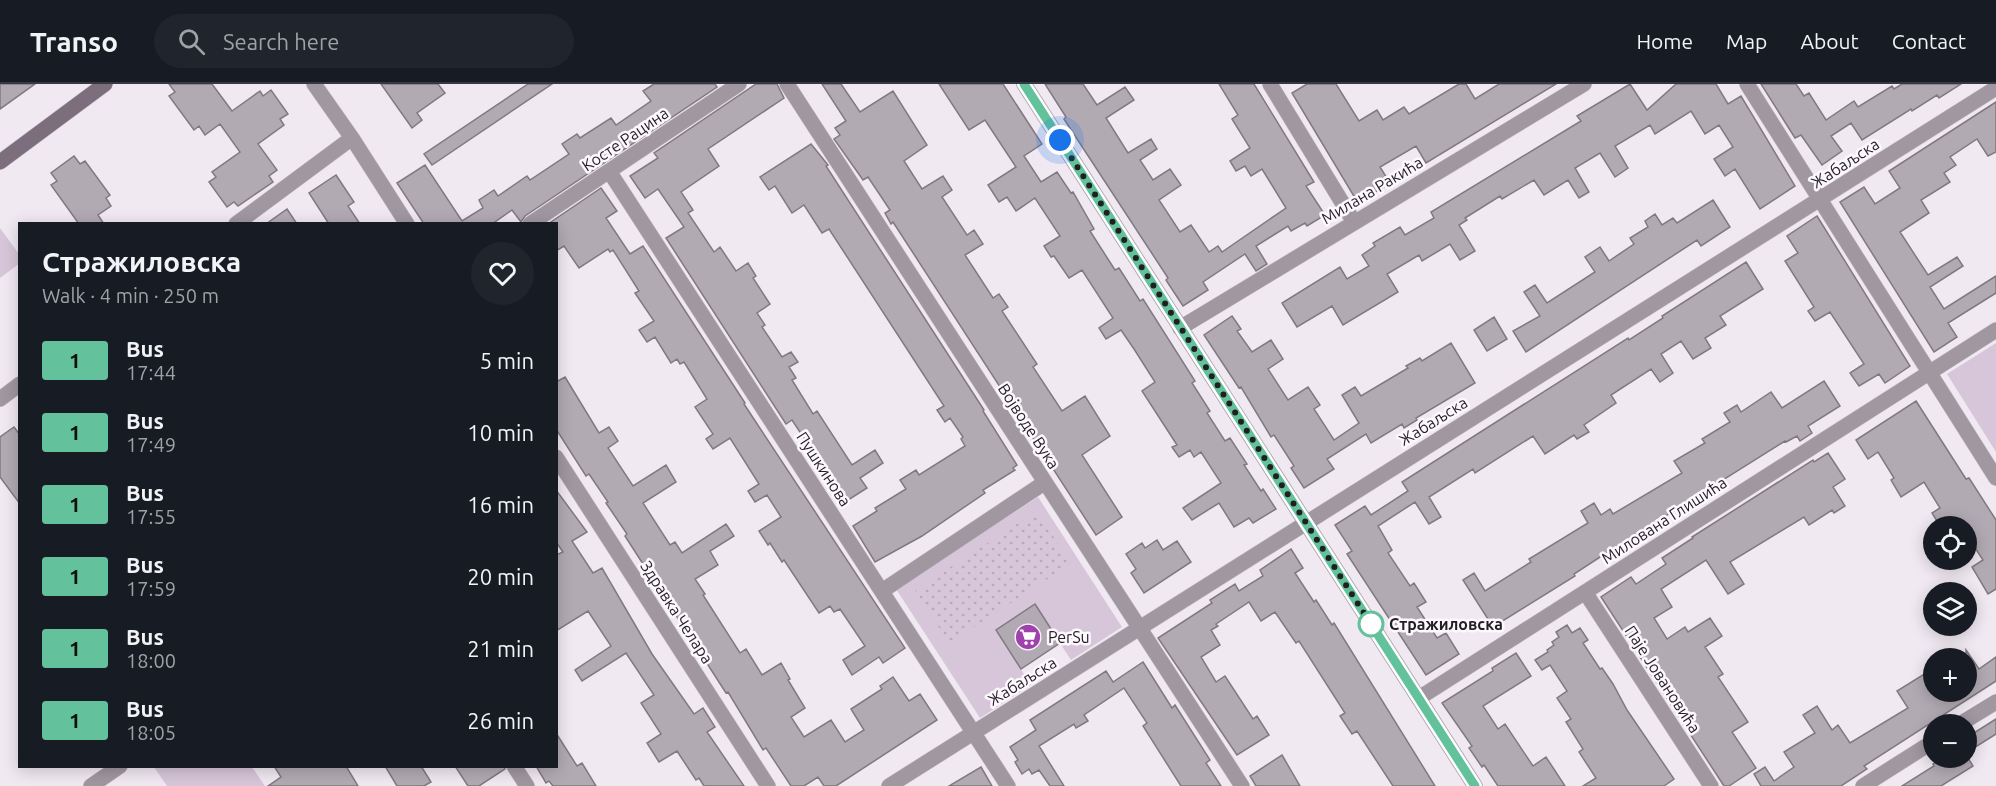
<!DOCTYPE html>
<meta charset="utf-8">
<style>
body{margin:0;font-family:Ubuntu,sans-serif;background:#20242c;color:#f1f3f6;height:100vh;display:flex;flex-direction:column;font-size:22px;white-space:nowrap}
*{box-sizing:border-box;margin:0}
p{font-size:20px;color:#9ea1a6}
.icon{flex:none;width:33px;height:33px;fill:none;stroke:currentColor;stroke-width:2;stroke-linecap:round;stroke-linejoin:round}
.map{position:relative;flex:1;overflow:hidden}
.details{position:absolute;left:18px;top:138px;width:540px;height:546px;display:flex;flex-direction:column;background:#171b24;border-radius:0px;box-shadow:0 3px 15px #0003}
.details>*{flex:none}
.badge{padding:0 12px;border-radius:4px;font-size:21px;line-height:39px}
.controls{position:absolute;left:1923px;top:432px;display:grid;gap:12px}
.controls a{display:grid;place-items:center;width:54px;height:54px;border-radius:50%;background:#171b24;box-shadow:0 3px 15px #0003;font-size:30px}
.you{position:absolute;width:30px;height:30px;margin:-15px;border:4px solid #fff;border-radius:50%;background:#1a73e8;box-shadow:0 0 0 9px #1a73e833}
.map>.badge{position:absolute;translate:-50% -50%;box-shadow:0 0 0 3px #fff}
.round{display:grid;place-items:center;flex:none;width:63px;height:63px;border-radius:32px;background:#20242c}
.overview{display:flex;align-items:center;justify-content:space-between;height:102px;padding:0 24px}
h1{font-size:28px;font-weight:600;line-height:45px}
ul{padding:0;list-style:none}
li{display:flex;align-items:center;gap:18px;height:72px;padding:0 24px}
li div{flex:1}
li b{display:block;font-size:22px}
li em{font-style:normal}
li .badge{min-width:66px;font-weight:700;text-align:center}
header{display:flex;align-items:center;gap:36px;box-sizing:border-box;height:84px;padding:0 30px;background:#171b24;border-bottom:2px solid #363941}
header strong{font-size:28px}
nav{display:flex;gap:33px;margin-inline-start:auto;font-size:21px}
.search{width:420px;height:54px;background:#20242c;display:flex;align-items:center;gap:15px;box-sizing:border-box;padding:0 21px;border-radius:33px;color:#9ea1a6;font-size:22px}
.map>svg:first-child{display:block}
</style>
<header>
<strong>Transo</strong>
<div class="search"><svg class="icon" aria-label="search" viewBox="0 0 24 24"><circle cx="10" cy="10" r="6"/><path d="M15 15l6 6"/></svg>Search here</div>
<nav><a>Home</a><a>Map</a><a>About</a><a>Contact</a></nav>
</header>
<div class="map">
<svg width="1996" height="702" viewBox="0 0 1996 702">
<defs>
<pattern id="park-dots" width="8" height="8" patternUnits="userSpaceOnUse" patternTransform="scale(1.5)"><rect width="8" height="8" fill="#d7c6d9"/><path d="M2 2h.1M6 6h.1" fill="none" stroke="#b8aaba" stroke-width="1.8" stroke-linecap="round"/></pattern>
</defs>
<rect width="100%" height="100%" fill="#f1e9f2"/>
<path fill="#d7c6d9" d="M0,144L19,170L20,179L0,194Z
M1996,259V368L1947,290Z
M1038,413L1122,543L1071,576L1035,521L996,546L1031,601L980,634L896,505Z
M154,683H252L265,702H167Z"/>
<path fill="url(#park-dots)" d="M1037,427L1071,480L949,559L915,506Z"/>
<path fill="#b2aab3" stroke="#807980" stroke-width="1.5" d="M0,0H35L0,25Z
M169,0H212L232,27L260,7L263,12L271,6L288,30L280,35L284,41L258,60L277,86L269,92L273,98L238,122L234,118L227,123L209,98L216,93L212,88L240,68L220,40L205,51L199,42L194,46L169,12L175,8Z
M381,0H438L445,9L417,29L422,36L412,44Z
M528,0H552L432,81L424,70Z
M654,0H715L717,3L525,132L521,138L512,126L492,140H424L397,99L425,81L462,137L483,124L479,116L494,106L498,112L527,92L530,96L569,70L562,60L577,50L580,54L611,34L616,41L651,17L643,7Z
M756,0H777L784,14L708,65L719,82L681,108L693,126L688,129L714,168L720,163L736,187L748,179L756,192L753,194L770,220L757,229L765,241L762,243L782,273L791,268L798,278L789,283L796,294L792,296L813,330L817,327L852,381L875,366L883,379L860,394L867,404L842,420L827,397L831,395L810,363L792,336L786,340L666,154L684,143L658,105L645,114L630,92L658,74L654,69Z
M822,0H841L860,28L893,7L927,61L904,77L922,105L943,92L952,106L942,113L967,151L974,146L983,160L965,171L993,214L999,210L1008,223L1002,227L1037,280L1033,283L1062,327L1085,312L1110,352L1082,371L1122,433L1096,451L893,138L891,140L885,129L890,126L868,93L863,96L834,55L840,51L835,44L846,37Z
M939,0H1003L1042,60L1024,72L1041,98L1057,88L1071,109L1073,108L1094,145L1090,147L1115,186L1119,184L1140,217L1143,215L1195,297L1192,299L1210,327L1207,329L1225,357L1230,354L1247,380L1244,381L1261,407L1263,405L1276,425L1253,439L1249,434L1234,443L1219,419L1192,436L1183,424L1221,399L1201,368L1194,373L1190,366L1179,373L1172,363L1177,361L1142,307L1155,298L1134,265L1121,246L1106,255L1099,244L1113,234L1082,186L1069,194L1054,172L1051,173L1044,162L1060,152L1035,114L1016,127L1007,113L999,118L988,101L1016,83L985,36L969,46Z
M1045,0H1083L1097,21L1125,3L1134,16L1106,34L1128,69L1151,55L1157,65L1140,76L1153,96L1170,85L1181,101L1159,116L1180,148L1191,141L1209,168L1218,162L1222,168L1286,124L1262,85L1251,92L1245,82L1236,87L1230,77L1250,64L1232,35L1238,31L1219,0H1254L1314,98L1306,102L1325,131L1307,142L1305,139L1291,147L1288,142L1256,162L1267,180L1256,187L1245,170L1203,198L1208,206L1183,222L1166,196L1168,194L1064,35L1066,33Z
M1307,0H1336L1359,37L1377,26L1383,36L1404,23L1409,30L1459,0H1466L1475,15L1499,0H1556L1426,79L1416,62L1380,83L1390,99L1358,119L1292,9Z
M1630,0L1647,26L1676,0H1716L1728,20L1741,12L1795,102L1760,125L1735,85L1725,92L1714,75L1733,63L1719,41L1705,50L1691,27L1655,50L1650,41L1615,62L1628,84L1615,93L1600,69L1575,84L1589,108L1579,114L1568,96L1544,111L1534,96L1502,115L1500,112L1465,134L1467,136L1459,141L1475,167L1460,176L1450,160L1422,177L1419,171L1387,190L1398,208L1343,241L1332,222L1297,243L1282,219L1340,183L1347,195L1369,182L1362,171L1375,162L1373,159L1400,143L1405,151L1434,134L1431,128L1581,37L1577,32Z
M1761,0H1796L1804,12L1809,9L1826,36L1854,17L1858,23L1892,2L1894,5L1902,0H1961L1939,14L1937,11L1912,27L1911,25L1862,56L1851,39L1831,52L1842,67L1822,81L1801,51L1795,54Z
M1996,18V68L1988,72L1977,55L1950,73L1956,81L1944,89L1950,98L1921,116L1929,129L1900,148L1928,191L1957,173L1963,182L1930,203L1944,225L1996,192V209L1948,239L1957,253L1934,268L1840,118L1864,103L1875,120L1900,104L1889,87Z
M811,60L828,81L826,82L984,326L983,327L1017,381L1013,384L1015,386L983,406L985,409L922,452L875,478L853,442L877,427L875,424L906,405L900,396L916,386L919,391L965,362L961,355L963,353L950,334L945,338L937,326L944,322L829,145L822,149L804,121L792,129L775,102L769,106L760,93Z
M74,72L80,80L85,77L110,111L106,114L111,122L98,131L104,140H79L51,101L57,97L51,89Z
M336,91L354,118L348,122L360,140H329L309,109Z
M601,104L617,127L606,134L630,170L643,162L745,319L744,320L905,564L883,579L879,573L852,591L843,576L865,562L840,525L834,528L830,522L819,529L784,476L782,478L770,459L768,461L759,447L781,433L767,411L755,418L748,407L759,400L730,354L713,365L706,355L713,350L695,323L707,315L684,278L680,280L677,275L671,279L655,253L647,258L639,246L654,237L635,209L639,207L613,166L610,168L608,165L579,184L564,162L556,167V140H548Z
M1713,116L1730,143L1701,162L1697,156L1526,268L1513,247L1540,232L1524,208L1535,201L1547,219L1595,188L1585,173L1600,163L1609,177L1634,160L1630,154L1648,143L1645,137L1655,130L1662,141L1673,134L1677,139Z
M287,125L297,140H266Z
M1817,132L1910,282L1885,299L1879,290L1859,302L1850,289L1864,280L1830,228L1815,237L1808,227L1814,223L1785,177L1798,169L1787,152Z
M1746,178L1763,205L1720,232L1726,241L1705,254L1711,264L1693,275L1681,257L1661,270L1673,289L1660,298L1651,285L1611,311L1616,319L1584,341L1589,348L1577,355L1574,351L1545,370L1533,352L1475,389L1473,385L1429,413L1441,433L1429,440L1415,418L1378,442L1392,466L1388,469L1410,502L1414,499L1426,518L1417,523L1437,554L1446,549L1459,570L1426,591L1347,470L1352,467L1335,441L1365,422L1371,431L1408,407L1402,398L1628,254L1629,256L1663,234L1662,232Z
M1232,232L1241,245L1237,247L1252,268L1271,256L1283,275L1268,285L1288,316L1308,303L1320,321L1314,325L1334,356L1359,339L1342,311L1355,303L1361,312L1408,284L1406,282L1420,274L1422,277L1451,259L1475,299L1416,334L1417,336L1404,344L1402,340L1371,359L1366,350L1327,375L1334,385L1304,404L1291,384L1294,382L1274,351L1271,353L1241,303L1239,304L1204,251Z
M1494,233L1507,255L1487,267L1474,246Z
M565,293L599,349L609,343L618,357L608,364L633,402L666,381L676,398L643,419L670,461L675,458L682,469L726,440L734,452L710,467L718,481L695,495L705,510L703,511L740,569L746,565L762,591L781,579L790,595L788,596L805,624L791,633L804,653L831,636L845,658L864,646L851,625L882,605L880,602L893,593L909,617L920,610L937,636L836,702H824L818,693L804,702H791L766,664L763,666L728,608L726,609L625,452L627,450L606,419L608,418L589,390L586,392L556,345V298Z
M1824,297L1840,322L1808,342L1812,349L1800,357L1797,352L1786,358L1785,357L1597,475L1574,490L1575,492L1493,543L1463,496L1474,489L1485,507L1531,478L1529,475L1588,439L1581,427L1594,419L1601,431L1610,425L1613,430L1682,389L1674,377L1705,359L1702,355L1730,338L1724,329L1737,321L1741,328L1771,308L1782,324Z
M1916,317L1966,395L1969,394L1996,436V505L1988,510L1972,483L1983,476L1966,450V442H1940L1932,429L1940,424L1924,398L1901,413L1891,396L1894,394L1878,368L1868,375L1856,356Z
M14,343L20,351V420L0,393V353Z
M1828,369L1845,395L1833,403L1845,422L1834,429L1832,426L1809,441L1804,433L1730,478L1744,500L1728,510L1706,476L1661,505L1672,523L1654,534L1667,555L1685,543L1688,548L1710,534L1722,552L1705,563L1723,590L1718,593L1748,638L1732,648L1756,684L1729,702H1724L1601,513L1631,493L1636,500L1666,480L1662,474L1693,454L1692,453L1813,376L1814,378Z
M556,406L587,448L572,457L593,489L602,484L652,570L694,630L703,624L715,643L707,648L744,702H704L699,694L696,696L677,667L659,678L647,659L661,650L641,619L654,611L626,569L582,597L575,586L611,562L588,527L556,547V471L563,468L556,458Z
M1157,456L1163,466L1177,457L1191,478L1144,509L1131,489L1136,485L1126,470L1142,459L1145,464Z
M1291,465L1303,484L1295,489L1314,518L1316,516L1332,541L1334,539L1435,702H1393L1357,647L1352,650L1340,632L1345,629L1299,557L1296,559L1275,528L1261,537L1249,518L1216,540L1218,542L1211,546L1220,561L1201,573L1216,598L1225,592L1253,635L1257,632L1269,651L1237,671L1158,554L1212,519L1210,516L1235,500L1239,507L1263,492L1260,486Z
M1035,520L1060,559L1021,585L996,546Z
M1567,541L1572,549L1580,544L1588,556L1583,559L1600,585L1602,584L1613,600L1627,626L1674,695L1664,702H1583L1596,694L1579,668L1583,665L1566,638L1571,635L1557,614L1567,607L1550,581L1542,586L1535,576L1548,568L1547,566L1554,561L1552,558L1559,553L1556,548Z
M1966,566L1979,585L1996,573V597L1864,682L1867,685L1841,702H1761L1754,690L1765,683L1774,697L1794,683L1784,668L1815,649L1803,631L1817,622L1832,646L1838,641L1850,659L1908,624L1897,607L1934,584V608H1966Z
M1516,569L1531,592L1483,622L1498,645L1505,640L1533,682L1546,673L1565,702H1498L1484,681L1482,683L1469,664L1472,662L1442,619L1493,587L1492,584Z
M1143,578L1172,624L1175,621L1210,676L1206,679L1221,702H1181L1143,642L1147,639L1124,604L1084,631L1088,637L1076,644L1074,640L1039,662L1064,702H1050L1039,686L1032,690L1029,685L1022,690L1015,678L1018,676L1010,663L1036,646L1030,636L1106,587L1113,598Z
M1996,635V650L1966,669V654Z
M556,649L577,682L582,679L596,702H553L549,697L546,699L536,682H556Z
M1282,671L1300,702H1256L1250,692Z
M1943,674H1968L1973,682L1941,702H1902L1934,682L1933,680Z
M274,682H346L358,702H268L281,693Z
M385,682H421L431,698L424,702H397Z
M455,682H504L505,685L479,702H468Z
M981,683L992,702H949Z"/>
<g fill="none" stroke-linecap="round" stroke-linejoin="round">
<g stroke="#ccc5cd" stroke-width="16">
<path id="street" d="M314,0L352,54L407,140
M787,0L1242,702
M1024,0L1475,702
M1270,0L1354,138
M1747,0L1996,394
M609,87L1008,702
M236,140L352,54
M530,140L739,0
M1180,244L1584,0
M0,315L20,300
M556,373L768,702
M882,507L1044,399
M1585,508L1711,702
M1419,614L1996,246
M1960,640L1996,618
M514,682L527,702
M91,702L120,682
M889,702L1996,4
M1863,702L1934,657"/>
</g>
<g stroke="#ccc5cd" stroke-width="16">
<path id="secondary" d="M0,78L105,0"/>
</g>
<use href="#street" stroke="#a097a1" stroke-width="15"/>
<use href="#secondary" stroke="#7c6e7d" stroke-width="15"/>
</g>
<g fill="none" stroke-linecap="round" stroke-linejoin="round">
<g stroke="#fff" stroke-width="14">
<path id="line" d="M1024,0L1475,702"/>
</g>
<use href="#line" stroke="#63c29c" stroke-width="9"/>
<path stroke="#221f23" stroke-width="6" stroke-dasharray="0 10.8" d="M1060,56L1371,540"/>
</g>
<defs>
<g id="supermarket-disc" transform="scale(1.35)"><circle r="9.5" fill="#9f42ac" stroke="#fdf7fe"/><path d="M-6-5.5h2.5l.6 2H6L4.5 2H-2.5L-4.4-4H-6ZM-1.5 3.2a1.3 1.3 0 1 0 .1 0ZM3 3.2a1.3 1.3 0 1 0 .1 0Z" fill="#fff"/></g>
</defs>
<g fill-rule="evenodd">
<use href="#supermarket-disc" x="1028" y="553"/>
</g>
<circle fill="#fff" stroke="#63c29c" stroke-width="3" cx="1371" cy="540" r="12"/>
<g text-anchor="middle" stroke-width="5" stroke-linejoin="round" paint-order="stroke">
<g font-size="16" fill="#221f23" stroke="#fdf7fe">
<text transform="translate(625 55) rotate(-34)" y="6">Косте Рацина</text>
<text transform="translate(1845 79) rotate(-33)" y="6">Жабаљска</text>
<text transform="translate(1372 106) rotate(-31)" y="6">Милана Ракића</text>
<text transform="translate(1433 337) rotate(-32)" y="6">Жабаљска</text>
<text transform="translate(1029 342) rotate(57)" y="6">Војводе Вука</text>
<text transform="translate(824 385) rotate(57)" y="6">Пушкинова</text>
<text transform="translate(1664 436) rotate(-33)" y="6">Милована Глишића</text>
<text transform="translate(677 528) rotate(57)" y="6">Здравка Челара</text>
<text transform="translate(1663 595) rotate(57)" y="6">Паје Јовановића</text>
<text transform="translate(1022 597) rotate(-32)" y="6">Жабаљска</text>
</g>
<g font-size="16" font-weight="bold" fill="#221f23" stroke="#fdf7fe" text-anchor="start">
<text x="1389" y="546">Стражиловска</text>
</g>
<g font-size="16" fill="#221f23" stroke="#fdf7fe" text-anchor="start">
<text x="1048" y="559">PerSu</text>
</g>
</g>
</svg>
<div class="controls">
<a><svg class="icon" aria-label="locate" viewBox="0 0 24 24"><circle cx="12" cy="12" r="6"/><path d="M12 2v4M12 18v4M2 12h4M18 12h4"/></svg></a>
<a><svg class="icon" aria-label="layers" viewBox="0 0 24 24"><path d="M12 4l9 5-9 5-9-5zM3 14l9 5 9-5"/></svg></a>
<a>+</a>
<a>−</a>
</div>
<div class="you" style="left:1060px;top:56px"></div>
<section class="details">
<div class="overview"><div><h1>Стражиловска</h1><p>Walk · 4 min · 250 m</p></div><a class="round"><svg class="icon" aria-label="heart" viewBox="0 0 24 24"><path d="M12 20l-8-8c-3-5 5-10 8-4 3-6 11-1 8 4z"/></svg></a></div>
<ul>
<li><span class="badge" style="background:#63c29c;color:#111">1</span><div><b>Bus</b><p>17:44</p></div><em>5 min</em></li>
<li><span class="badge" style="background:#63c29c;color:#111">1</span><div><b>Bus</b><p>17:49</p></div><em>10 min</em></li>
<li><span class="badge" style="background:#63c29c;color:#111">1</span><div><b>Bus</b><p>17:55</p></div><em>16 min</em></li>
<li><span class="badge" style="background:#63c29c;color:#111">1</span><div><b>Bus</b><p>17:59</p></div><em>20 min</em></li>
<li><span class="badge" style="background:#63c29c;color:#111">1</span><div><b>Bus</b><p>18:00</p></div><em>21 min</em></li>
<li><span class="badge" style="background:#63c29c;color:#111">1</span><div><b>Bus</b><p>18:05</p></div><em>26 min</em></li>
</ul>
</section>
</div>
